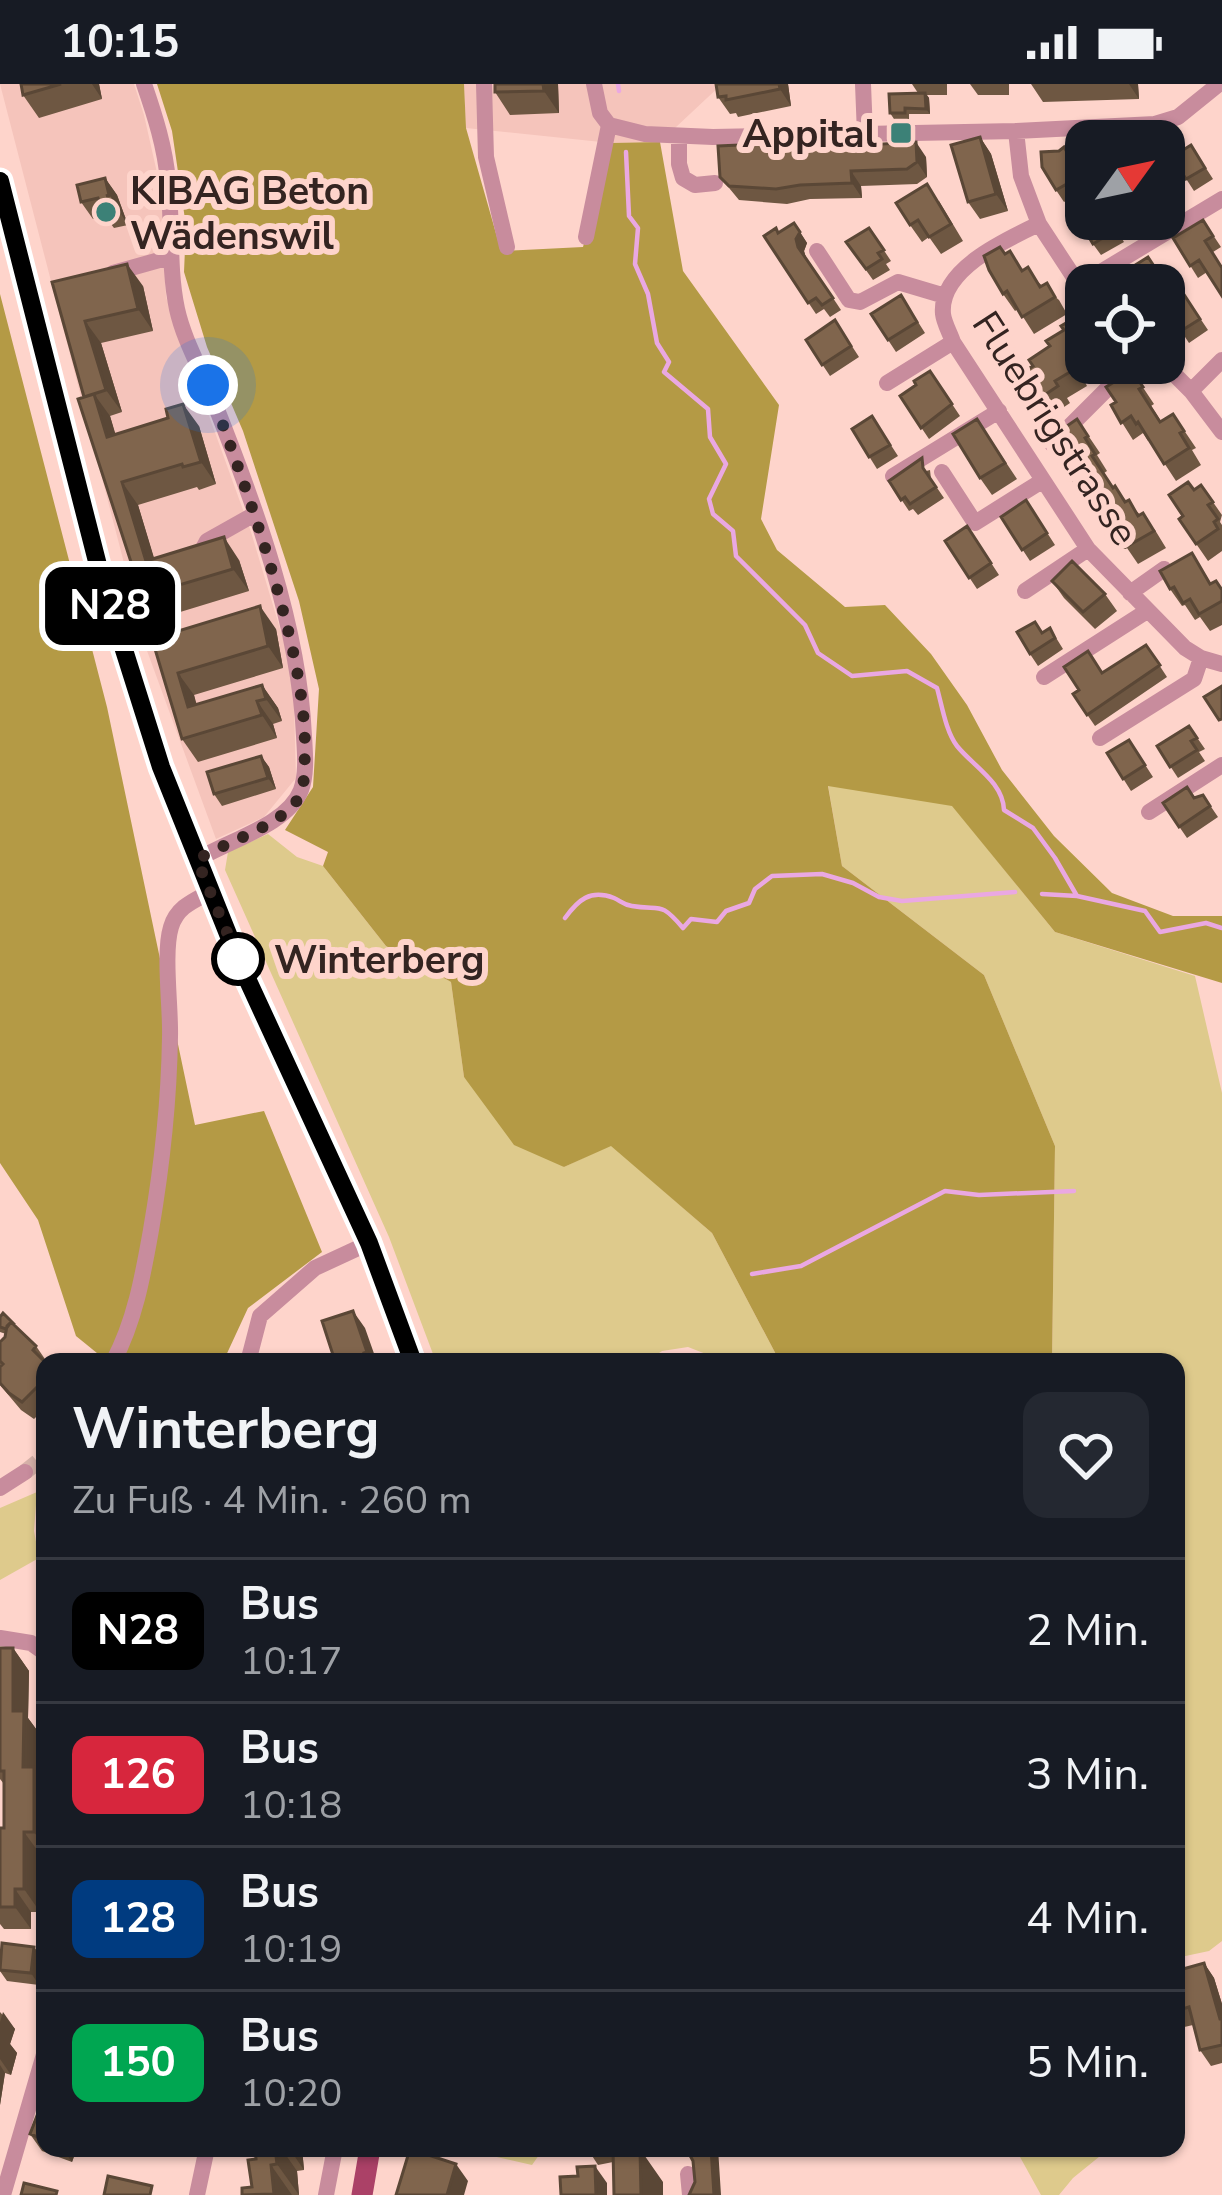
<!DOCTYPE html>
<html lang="de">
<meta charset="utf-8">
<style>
body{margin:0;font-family:"Nunito Sans",sans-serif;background:#242831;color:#f1f3f6;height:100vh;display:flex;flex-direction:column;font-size:45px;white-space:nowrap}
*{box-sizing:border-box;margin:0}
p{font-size:39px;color:#9ea1a6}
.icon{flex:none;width:66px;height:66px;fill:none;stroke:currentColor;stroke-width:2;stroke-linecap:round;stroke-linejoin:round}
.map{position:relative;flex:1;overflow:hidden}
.panel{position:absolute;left:36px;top:1269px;width:1149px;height:804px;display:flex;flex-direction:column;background:#171b24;border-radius:24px;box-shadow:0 3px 9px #0004}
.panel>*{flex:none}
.badge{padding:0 24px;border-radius:18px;font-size:42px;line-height:78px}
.needle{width:78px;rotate:57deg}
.controls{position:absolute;left:1065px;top:36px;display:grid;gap:24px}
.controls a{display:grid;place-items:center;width:120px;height:120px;border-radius:24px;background:#171b24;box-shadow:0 3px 9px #0004;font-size:60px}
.you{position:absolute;width:60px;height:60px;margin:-30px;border:9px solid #fff;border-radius:50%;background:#1a73e8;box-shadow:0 0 0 18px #1a73e833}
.map>.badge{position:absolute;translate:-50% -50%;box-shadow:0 0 0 6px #fff}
.round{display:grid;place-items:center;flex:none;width:126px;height:126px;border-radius:24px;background:#242831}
.overview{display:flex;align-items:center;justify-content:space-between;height:204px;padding:0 36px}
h1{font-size:57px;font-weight:700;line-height:90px}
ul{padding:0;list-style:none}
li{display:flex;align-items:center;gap:36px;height:144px;padding:0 36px;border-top:3px solid #363941}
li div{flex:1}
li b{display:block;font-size:45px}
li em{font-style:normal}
li .badge{min-width:132px;font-weight:700;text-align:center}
.status{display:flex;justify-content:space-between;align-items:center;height:84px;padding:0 60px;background:#171b24;direction:ltr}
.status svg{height:33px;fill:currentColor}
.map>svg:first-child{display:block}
</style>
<div class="status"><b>10:15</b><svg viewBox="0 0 49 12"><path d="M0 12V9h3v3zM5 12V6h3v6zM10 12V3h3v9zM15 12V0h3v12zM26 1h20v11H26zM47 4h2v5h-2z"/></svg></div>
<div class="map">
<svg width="1222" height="2111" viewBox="0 0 1222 2111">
<rect width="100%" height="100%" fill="#fed4cb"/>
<path fill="#f5c4bb" d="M0,0H134L144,31L162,111L166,213L251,448L293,588L296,694L264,733L216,755L146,564Z
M464,0H722L660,58L611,59L466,44Z"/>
<path fill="#deca8c" d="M828,701L952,721L1055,848L1195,892L1222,1009V1857L1209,1867L1176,1874V1278H1052L1055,1062L984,891L842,782Z
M268,750L297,773L323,782L386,862L451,898L464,993L564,1083L611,1061L712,1149L780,1278H748L733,1272L706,1270L688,1263L662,1267L646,1278H436L389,1153L225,786L228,768Z
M37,1408L34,1447L39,1474L0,1496V1424Z
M457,2064H544L532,2081Z
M1015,2064H1110L1073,2094L1059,2111H1041Z"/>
<path fill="#b49a45" d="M157,0H464L466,44L501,167L583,163L611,59L660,58L683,187L779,321L761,435L777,466L845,523L885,521L931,570L967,621L1002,686L1054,752L1112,809L1173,832H1222V899L1055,848L952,722L828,702L842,782L984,891L1055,1062L1052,1278H780L712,1149L611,1062L564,1083L514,1061L464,993L451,898L386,862L323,782L328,768L285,746L313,703L319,605L299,517L243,347L207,263L184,188L186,142L172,47Z
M0,210L107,623L195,1041L264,1027L322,1168L248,1224L223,1278H108L76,1252L38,1136L0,1079Z"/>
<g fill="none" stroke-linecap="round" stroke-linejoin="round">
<path stroke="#eaa8e2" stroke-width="4.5" d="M618,0L619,7
M626,68L629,132L638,144L635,180L648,210L657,259L669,278L664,288L708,325L710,353L726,380L709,415L713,430L733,447L736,472L805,541L818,569L852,592L907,587L937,604C942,622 946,648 957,662C973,682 1003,698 1004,726L1033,744L1055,774L1077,812
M1042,810L1077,812L1145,827L1160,848L1206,839L1222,844
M565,834C578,816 590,805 614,814C621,817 623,821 632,822C661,827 659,816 683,844L691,835L717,838L726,827L749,819L755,805L772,792L822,790L853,799L879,813L902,817L1015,808
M752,1190L801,1182L945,1107L979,1111L1074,1107"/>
<path stroke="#d6b1a9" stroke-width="16" stroke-dasharray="16 8" stroke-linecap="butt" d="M25,1388L45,1372"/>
<path stroke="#c88c9d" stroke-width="16" d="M144,0C155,32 165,63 168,97C173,140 168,182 177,225C184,257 202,287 214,318C255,421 299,541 304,652C305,669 307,690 301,706C288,741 227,757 197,776
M484,0L486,73L507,163
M594,0L600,29L609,41L645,50L713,53L1016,47L1155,40L1178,33L1219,0
M863,0L865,50
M1016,47L1021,92L1039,140L1079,201L1086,208
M679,52V80L683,94L695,101L715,99
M1039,140C1005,156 939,186 943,230C944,239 950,249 953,258L1088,465L1185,564L1201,574L1222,580
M586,153L609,41
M817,167L849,216L860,218L898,198L945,212
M113,189L170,173
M1079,201L1222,115
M1163,279L1191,307L1222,348
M887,299L953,258
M1191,307L1222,276
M1052,360L1133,279
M942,388L975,439L1042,397
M893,392L999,327
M197,476L207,457L255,430
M1025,507L1088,465
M1130,509L1164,485
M1044,593L1147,527
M1100,654L1194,595L1201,574
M1149,728L1222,681
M113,1278C135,1237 143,1191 151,1146C162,1082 169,1018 170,953C171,924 163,869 171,843C177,823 193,817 210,808
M248,1278L260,1232L315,1184L369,1159
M0,1404L25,1388
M0,1554L31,1559L45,1569
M688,2090L690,2111
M3,2111L45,1967
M197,2111L207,2064
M326,2111L335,2064"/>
<path stroke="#ab4167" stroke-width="21" d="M0,98L101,493L170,709L238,875L369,1159L413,1278
M362,2111L370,2064"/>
</g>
<path fill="#6e5742" d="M21,0H99L102,15L39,34L23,11Z
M558,0L559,29L510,31L495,8Z
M788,0L791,22L738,33L736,29L730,30L718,13Z
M912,0H947V11H927L929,14L930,30H909V35H894L890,29L918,9Z
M970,0H1009V11H978Z
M1031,0H1138L1139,15L1043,18Z
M980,53L991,70L1008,127L980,135L968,118Z
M1191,61L1213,95L1194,107L1172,73Z
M798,62L800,65L926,73L927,93L917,100L861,102L862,114L810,115L787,120L739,116L720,93L765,63Z
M1064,63L1086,98V105L1064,118L1056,106L1059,67Z
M105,94L117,111L128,141L114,144L105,132L93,135L81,118Z
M939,117L963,157L941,170L929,153L922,158L910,141Z
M1086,135H1110L1124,158L1101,171L1093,160Z
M1203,136L1221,163L1213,168L1207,188L1198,194L1173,154Z
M794,139L807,159L804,167L806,174L841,226L830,233L824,225L816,230L764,152L778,149Z
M869,144L891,177L886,180L890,186L873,196L846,158Z
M1005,170L1059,216L1067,230L1034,250L1018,225L1015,227L1003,210Z
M52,198L143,202L153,247L101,259L122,328L110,332L115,350L199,342L216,400L199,406L197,403L138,421L154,475L239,476L249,507L154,536L139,513L132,481Z
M1183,209L1208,246L1189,259L1164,221Z
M901,211L925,249L896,268L871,230Z
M835,236L859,273L830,292L806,256Z
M1086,243V279H1101L1099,280L1102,285L1084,296L1087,302L1067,314L1070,319L1055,329L1058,333L1040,344L1009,297Z
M930,287L960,332L929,355L900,312L916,301Z
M1132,287L1154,320L1151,322L1161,337L1173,330L1196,364L1192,366L1201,381L1176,397L1149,356L1148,357L1143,349L1133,356L1111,321L1116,318Z
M872,332L898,372L877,385L852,345Z
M977,335L1017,395L992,411L980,394Z
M1077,335L1100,369L1097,371L1107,387L1104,389L1113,403L1155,446L1166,464L1138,480L1127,464L1124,465L1114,452L1112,453L1065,384L1067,383Z
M930,386L931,395L944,414L918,431L913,425L909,427L889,397Z
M1201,401L1222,431L1220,438L1222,441V467L1208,477L1179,435L1183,432Z
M1026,416L1055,461L1030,477L1001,433Z
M967,442L999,491L977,505L945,457Z
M1192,469L1222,517V541L1210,547L1200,533L1195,536L1185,521L1182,522L1170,505Z
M1052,497L1105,510L1117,527L1095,545L1064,514Z
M1050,544L1063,565L1038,582L1030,570Z
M276,545L283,584L194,611L196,621L262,601L278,624L282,637L273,640L277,654L198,678L182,655L152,555Z
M1146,561L1167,593L1095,642L1073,610Z
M1189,642L1205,665L1199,668L1205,677L1178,694L1157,662Z
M1129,656L1153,693L1131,707L1107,669Z
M261,672L269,683L276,705L222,722L214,710Z
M1203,711L1218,733L1187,754L1163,719Z
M0,1233L36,1262L47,1278H45V1324L34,1335L21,1326L0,1301V1258L5,1253L6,1250L0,1248Z
M0,1564H13L29,1587L28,1634L39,1649V1690L45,1699V1770H40V1828H31V1845H4L0,1840V1744H4V1700L0,1695Z
M34,1863L42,1875L39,1901L7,1897L0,1887V1878Z
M1204,1879L1214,1894L1222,1920V1979L1211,1982L1200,1966L1193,1941L1180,1944L1176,1938V1887Z
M0,1928L15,1945L10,1960L17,1969L11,1991L5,1989L0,2021Z
M45,2011V2064H77L72,2078L42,2067L30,2050Z
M255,2064H302L304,2086L297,2087L299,2111H242L252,2103L256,2075Z
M587,2064H627L663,2098L613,2078L598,2081Z"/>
<path fill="#5a4736" d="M92,0H99L102,15Z
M543,0H558L559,29L544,7Z
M779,0H788L791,22L780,5Z
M1129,0H1138L1139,15Z
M925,9L929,14L930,30L926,25Z
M980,53L991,70L1008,127L996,110Z
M916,58L926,73L927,93L917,78Z
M851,87L861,102L862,114L852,99Z
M105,94L117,111L128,141L109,111Z
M800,148L807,159L804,167L806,174L841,226L798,163L796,155Z
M127,180L143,202L153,247L138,225Z
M85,237L101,259L122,328L106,306Z
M94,310L110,332L123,375L107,353Z
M183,320L199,342L216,400L201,378Z
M122,398L138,421L162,500L146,477Z
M224,453L239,476L249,507L233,485Z
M260,522L276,545L283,584L268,562Z
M178,589L194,611L204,646L188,623Z
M262,601L278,624L282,637L266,615Z
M257,617L273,640L277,654L262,631Z
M261,672L269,683L276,705L268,694Z
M353,1227L365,1244L377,1278H374L367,1268Z
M13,1564L29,1587L28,1634L39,1649V1690L45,1699V1763L34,1748L13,1627Z
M24,1748L40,1770V1828L24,1805Z
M15,1805L31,1828V1845L15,1823Z
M34,1863L42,1875L39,1901L31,1889Z
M1204,1879L1214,1894L1222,1920V1938Z
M3,1928L15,1945L10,1960L17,1969L11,1991L0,1975V1938Z
M0,1981L5,1989L0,2021Z
M62,2064H77L72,2078Z
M275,2064H281L297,2087L299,2111L277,2080Z
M289,2064H302L304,2086Z
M711,2064H718L721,2111H714Z
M640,2065L663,2098V2111H641Z
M456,2080L468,2097L464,2111H447Z
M271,2081L292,2111H275Z
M595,2082L607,2099V2111H596Z"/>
<path fill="#80654d" stroke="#5a4736" stroke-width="3" d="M21,0H61L23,11Z
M495,0H543L544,7L495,8Z
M716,0H779L780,5L726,16V12L718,13Z
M925,9L926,25L905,24V29H890L889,10Z
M980,53L996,110L968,118L951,61Z
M916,58L917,78L907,85L851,87L852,99L800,101L776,105L729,102L720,93L718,62L762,60V64L798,62V65Z
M1191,61L1205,84L1186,95L1172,73Z
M1064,63L1081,92L1056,106L1042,83L1041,68L1059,67Z
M105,94L109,111L106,112L112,111L116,124L102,127L98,114L81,118L77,101Z
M927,100L951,140L929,153L918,136L910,141L896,119Z
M1086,128V135H1109L1116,146L1093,160L1077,133Z
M1203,136L1213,152L1205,157L1222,184V212L1199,176L1190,182L1173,154Z
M794,139L800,148L796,155L798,163L833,214L822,221L816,214L808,219L764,152L776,144L778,149Z
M869,144L884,166L878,169L882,175L866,185L846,158Z
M1000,163L1005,170L1010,167L1022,187L1028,183L1040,203L1047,199L1055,213L1022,233L1007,207L1003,210L989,186L984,172Z
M1148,173L1175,214L1183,209L1200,235L1181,247L1164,221V201H1139L1129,185Z
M127,180L138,225L85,237L106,306L84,313L52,198Z
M901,211L917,238L888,256L871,230Z
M1078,232L1086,244V270L1072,279L1075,285L1055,297L1058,302L1043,312L1046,316L1028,327L1009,297L1033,282L1029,276L1050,262L1046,257L1064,246L1061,242Z
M835,236L851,262L822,281L806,256Z
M930,287L952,320L921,344L900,312L916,301L914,297Z
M1132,287L1143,303L1139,305L1160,338L1173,330L1184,347L1180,349L1189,364L1164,380L1138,338L1136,340L1131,332L1121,339L1111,321L1116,318L1106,303Z
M94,310L107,353L168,334L166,325L183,320L201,378L183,383L182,380L122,398L146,477L224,453L233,485L139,513L129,482L132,481L78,315Z
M872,332L890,361L869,373L852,345Z
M977,335L1005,379L980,394L953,350Z
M1077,335L1088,352L1085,354L1095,370L1092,372L1113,404L1115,402L1125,418L1129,416L1138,432L1143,429L1154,447L1126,463L1116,446L1112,448L1104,434L1100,436L1080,402L1078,403L1065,384L1067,383L1051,353Z
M922,374L923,384L936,403L910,420L905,413L901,416L889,397Z
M1188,398L1194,406L1201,401L1213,418L1208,421L1218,435L1214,438L1218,445L1196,460L1179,435L1183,432L1169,411Z
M1026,416L1047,449L1022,466L1001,433Z
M967,442L991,479L969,494L945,457Z
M1192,469L1210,500L1216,497L1222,506V517L1199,530L1190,515L1183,519L1174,503L1170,505L1160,487Z
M1072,477L1105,510L1083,528L1052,497Z
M260,522L268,562L178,589L188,623L262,601L266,615L257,617L262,631L182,655L152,555Z
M1035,538L1042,549L1050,544L1055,554L1030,570L1017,548Z
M1146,561L1160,581L1087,631L1073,610L1079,606L1064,583L1088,567L1102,589Z
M1222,602V635L1219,636L1204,613Z
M1189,642L1197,654L1191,657L1197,666L1170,683L1157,662Z
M1129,656L1145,681L1123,695L1107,669Z
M261,672L268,694L214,710L207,688Z
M1187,703L1194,714L1203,711L1210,722L1179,743L1163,719Z
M353,1227L367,1268L364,1269L367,1278H332L335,1277L322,1237Z
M3,1229L15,1241L11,1238L6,1245L0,1243V1233Z
M11,1238L36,1262L33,1266L45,1278V1311L37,1303L22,1318L9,1309L0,1299V1283L3,1280L0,1277V1258L5,1253L7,1242Z
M0,1564H13V1627H24L23,1683H34V1748H24V1805H15V1823H0V1744H4V1687H0Z
M2,1859L34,1863L31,1889L0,1886Z
M1204,1879L1220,1935H1222V1961L1200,1966L1189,1923L1176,1927V1887Z
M45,2011V2056L30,2050Z
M255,2064H275L277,2080L271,2081L274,2110L242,2111V2104L252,2103L248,2076L256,2075Z
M686,2064H711L714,2111H689L695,2098L693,2077Z
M410,2065L456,2080L447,2111H396Z
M640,2065L641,2111H614L613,2066Z
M595,2082L596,2111H561L560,2093L578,2092L577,2083Z
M108,2092L152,2102L150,2111H104Z
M24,2099L57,2107L56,2111H21Z"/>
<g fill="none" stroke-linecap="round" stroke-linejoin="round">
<g stroke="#fff" stroke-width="27">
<path id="line" d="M0,97L101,493L161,683L238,875L369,1159L413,1278"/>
</g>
<use href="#line" stroke="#000" stroke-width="18"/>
<path stroke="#342421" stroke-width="12" stroke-dasharray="0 21.6" d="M208,301C232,365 255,428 274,494C290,551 305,607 305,667C304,682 306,699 299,713C283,742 226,757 197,776L238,875"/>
</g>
<g fill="#3c8177" stroke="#fed4cb" stroke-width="4.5">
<rect x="889" y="37" width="24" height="24" rx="6"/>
<circle cx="106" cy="128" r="12"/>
</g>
<circle fill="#fff" stroke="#000" stroke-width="6" cx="238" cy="875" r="24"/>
<g text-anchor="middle" stroke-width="12" stroke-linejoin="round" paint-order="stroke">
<g font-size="39" font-weight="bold" fill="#342421" stroke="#fed4cb" text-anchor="end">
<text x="877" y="63">Appital</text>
<text x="130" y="120" text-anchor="start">KIBAG Beton<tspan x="130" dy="45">Wädenswil</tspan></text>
</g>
<g font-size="39" fill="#342421" stroke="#fed4cb">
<text transform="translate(1056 344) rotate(57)" y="14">Fluebrigstrasse</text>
</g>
<g font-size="39" font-weight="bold" fill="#342421" stroke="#fed4cb" text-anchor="start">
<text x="274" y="889">Winterberg</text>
</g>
</g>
</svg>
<div class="controls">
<a><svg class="needle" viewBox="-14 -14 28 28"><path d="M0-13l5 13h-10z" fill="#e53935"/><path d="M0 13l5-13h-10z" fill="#9ea1a6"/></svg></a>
<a><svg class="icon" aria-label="locate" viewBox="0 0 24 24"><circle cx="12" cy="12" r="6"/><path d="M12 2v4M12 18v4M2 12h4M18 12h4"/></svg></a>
</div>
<div class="you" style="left:208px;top:301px"></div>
<b class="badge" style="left:110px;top:522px;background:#000;color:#fff">N28</b>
<section class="panel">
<div class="overview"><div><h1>Winterberg</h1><p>Zu Fuß · 4 Min. · 260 m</p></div><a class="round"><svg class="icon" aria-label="heart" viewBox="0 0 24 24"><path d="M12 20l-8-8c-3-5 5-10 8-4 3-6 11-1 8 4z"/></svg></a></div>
<ul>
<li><span class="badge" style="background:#000;color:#fff">N28</span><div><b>Bus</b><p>10:17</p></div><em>2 Min.</em></li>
<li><span class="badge" style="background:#d7263d;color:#fff">126</span><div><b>Bus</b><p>10:18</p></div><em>3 Min.</em></li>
<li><span class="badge" style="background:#003b80;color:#fff">128</span><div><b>Bus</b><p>10:19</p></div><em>4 Min.</em></li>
<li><span class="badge" style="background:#00a651;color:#fff">150</span><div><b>Bus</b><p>10:20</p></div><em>5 Min.</em></li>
</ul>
</section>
</div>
